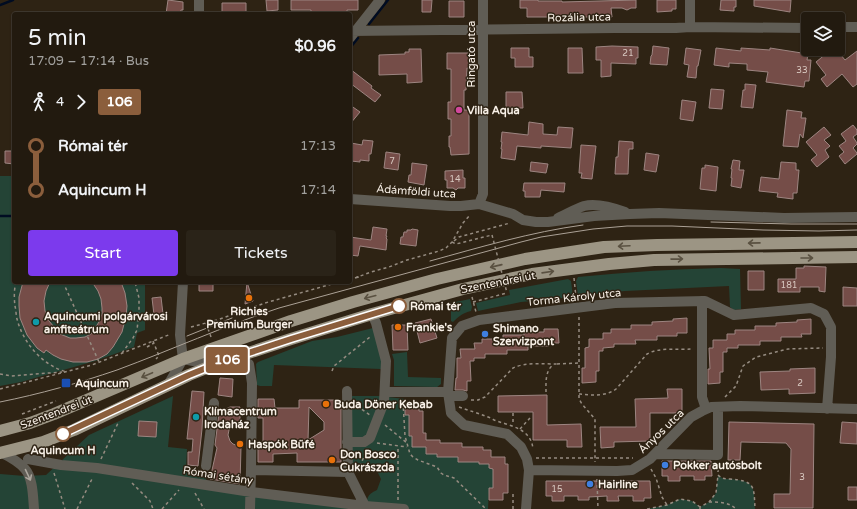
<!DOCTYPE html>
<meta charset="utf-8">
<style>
body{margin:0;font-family:"Varela Round",sans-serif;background:#2a2318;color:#f1f3f6;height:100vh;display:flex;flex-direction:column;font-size:15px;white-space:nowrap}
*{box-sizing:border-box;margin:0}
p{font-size:13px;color:#a2a19e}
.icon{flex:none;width:22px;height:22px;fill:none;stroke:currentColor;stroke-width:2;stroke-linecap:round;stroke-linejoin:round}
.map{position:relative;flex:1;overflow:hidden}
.panel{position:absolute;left:12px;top:12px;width:340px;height:272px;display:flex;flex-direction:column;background:#221a0f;border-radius:4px;box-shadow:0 1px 3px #0004,0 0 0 1px #3f382f}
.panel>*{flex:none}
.badge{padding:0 8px;border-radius:3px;font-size:14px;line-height:26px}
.tools{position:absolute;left:801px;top:12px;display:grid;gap:8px}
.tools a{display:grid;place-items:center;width:44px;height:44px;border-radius:4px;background:#221a0f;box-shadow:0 1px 3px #0004,0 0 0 1px #3f382f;font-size:20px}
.map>.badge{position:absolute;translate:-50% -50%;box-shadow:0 0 0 2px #fff}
.legs{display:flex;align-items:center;gap:6px;height:44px;padding:0 16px;font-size:13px}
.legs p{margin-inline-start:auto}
.overview{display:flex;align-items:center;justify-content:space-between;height:68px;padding:0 16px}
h1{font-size:22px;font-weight:600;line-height:30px}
.button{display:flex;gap:8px;margin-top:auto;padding:8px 16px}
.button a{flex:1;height:46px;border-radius:4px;background:#7c3aed;color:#fff;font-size:16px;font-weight:600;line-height:46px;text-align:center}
.button a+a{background:#2a2318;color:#f1f3f6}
ul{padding:0 16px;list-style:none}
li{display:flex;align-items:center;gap:14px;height:44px;font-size:15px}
li i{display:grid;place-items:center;width:6px;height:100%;margin:0 5px;background:currentColor}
li i::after{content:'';width:10px;height:10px;margin:-5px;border:3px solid;border-radius:50%;background:#221a0f}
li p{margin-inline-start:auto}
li:first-child i{background:linear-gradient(#0000 50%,currentColor 0)}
li:last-child i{background:linear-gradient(currentColor 50%,#0000 0)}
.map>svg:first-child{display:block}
</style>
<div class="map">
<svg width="857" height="509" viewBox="0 0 857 509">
<rect width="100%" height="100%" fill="#2e2314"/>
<path fill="#244436" d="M0,176H14V282H145V330L137,333L134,347L95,361L21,382L0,386Z
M721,268L740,269L741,309L734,310L730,307L729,286L625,291L578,296L576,281L578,277C626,272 673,269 721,268Z
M568,279L571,281L573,297L521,302L478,311L476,303L510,295L509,290Z
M470,299L472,307L471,311C463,313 459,316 453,322L451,321V303Z
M373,328L381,356V369L274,365L272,386H260L257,385L256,364L258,362L312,341L337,337Z
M407,352L408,377L441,378V384L437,387L394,386V360L392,354Z
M173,396L168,447L187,449L186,469L207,472L206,481L361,509H0V474L25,476L46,475L89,435Z
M352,396H379L405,399V415H409V436H412V447H426L427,454H437V457H458V462H479L480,464H489V468L493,469V488H489L488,509H365C368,498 366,495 377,490L381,479L377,471L364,468L359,463L348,464L347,408Z
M718,475C722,479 725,479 730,479C755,481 754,486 755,509H647L667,505L680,499L692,501L700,507L709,502L716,493Z"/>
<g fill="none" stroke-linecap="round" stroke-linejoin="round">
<path stroke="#000c22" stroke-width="2.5" d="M0,5L13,0
M369,24L388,0
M350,48L358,38
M0,216H14"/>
</g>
<path fill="#754d48" stroke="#9d8581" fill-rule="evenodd" d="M168,0L183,2V10H181L180,14H166Z
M266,0H278V10L267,11Z
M291,0H358V10H347V14H311V10H291Z
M422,0H432L431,12H422Z
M520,0H538V1H562V2L636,0V8H631L627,10L622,8H611L612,17H527V8H520Z
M657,0H676V9H672V11L657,12Z
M721,0H736V7H734V11L720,10Z
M754,0H791L790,12L754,6Z
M449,1H464V17H449Z
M222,3H246V13H241V14H222Z
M612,46L638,47V58H636V64L611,63V76L601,77V60H596V47Z
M653,46L669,48L667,65L650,64L651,56L652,55Z
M511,48H529V57H533V67H515V58H511Z
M568,48H582L583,73H568Z
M686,48L701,50L698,66H697L696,78L687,77L689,65L684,64Z
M716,48L741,51V48L770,50V48L808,54L807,60H811L809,81H805L804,87L766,82L768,72L747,70V64L729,63V67L714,65Z
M409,49H421L422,82L407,83V74L379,75V55L405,54V52H409Z
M832,49H836L845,60L857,51V84L853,87L842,74L827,87L821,79L826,75L816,62Z
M447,53H469V68H467L466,90H464V110H469V154L451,155L450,147H449V136H451V119H448V102H451V69H447Z
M350,69L372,86L371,88L381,95L375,102L350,83Z
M745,84L756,85L753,108L741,107L743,90H745Z
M711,89L724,90L722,109L709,108Z
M506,92H522L523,108H506Z
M682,100L696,102L693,121L680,119Z
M350,105L360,112L350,124Z
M787,110L802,112L801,118H806L803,138L800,134L798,147L783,146Z
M529,122L543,124V134L557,135L558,127L573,128L571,148L541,146V148L517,146L515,160L501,158L502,149H501L502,142H501L502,132L528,135Z
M853,125L857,130V134L853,137L857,143V144L853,148L857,153V154L845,164L839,156L844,152L839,146L846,141L841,134Z
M824,127L831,135L824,140L830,146L825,150L829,157L817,167L811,160L817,155L806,142Z
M363,140L373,141L371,154H369V161L360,160V162L351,161L352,153L350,152L351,143L362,145Z
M619,141L633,142V149H629L628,174H615L616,157H618Z
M581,145L596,146L592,179L581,178L582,173H579Z
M5,151H14V164L5,163Z
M386,152L400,154L398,170L384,168Z
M646,153L659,155L656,172L644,170Z
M733,160L740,161L739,170H744L741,188L731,186L732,178H731L732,169H731Z
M531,162L548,164L546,173L530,171Z
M781,162L796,163V170H799L797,193H793V199L777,197L778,193L759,191L761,177L779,179Z
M412,163L427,165L424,185L408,182L409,175H411Z
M705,165L718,167L716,191L700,189L702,168H705Z
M463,170V178H465V188H458L456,190L453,188H447V180H445V171Z
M524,183H565L564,192L541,190L540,197H525V191H523Z
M373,227L387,229L386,236H387L386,238L387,239L386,250L360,246L358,256L350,255V237L371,240Z
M412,229L418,230L416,246L400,244L401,237H403L404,232H407V230H411Z
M804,266L826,267L825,292L819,291V287H800V292H778V279H796V268H804Z
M748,271H764V290H748Z
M23,282H50L46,291L44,301L45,311L49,321L60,334L70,338H76L85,337L91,334L99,322L102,314V308L101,299L98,291L92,282H121L125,293L127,306L126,316L122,332L113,347L107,354L98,359L87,362H73L61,359L53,355L46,350L44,353L37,348L27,335L20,318L19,306V297Z
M199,282H213V291H199Z
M247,282L253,301L245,304Z
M843,287L857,288V306H843Z
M161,297L163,314L154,315L152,298Z
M687,318V333H677V336H657V340H635L636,344H614V347L603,348V351H599V371H596V382L582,383V368H585V348L589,347V339H603V333H611V329H631V325H652V322L673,321V319Z
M431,319L437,338L420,343L415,323Z
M811,319V334H801L802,337H781V341H760V345H738V348H727V352H723V372H720V383L708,384V369H710L709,348H713V340H727V334H735V330H755V326H776V323L797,322V320Z
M392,325H407L408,350H393Z
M544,329H558L559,343H549V346H528V350H507V354H485V358H474V361H470L471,381H467V391L463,390H455L456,378H457V358H461L460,349H475L474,343H482V339H503V335H524V332H544Z
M815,368V393L789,394V389L761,390L760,372L790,371V369Z
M220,378L233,379L232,397L218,395Z
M667,389H682V413H650V441L614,442V447L601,448L600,427H636L635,399L668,398Z
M192,391L204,392L202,429L198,466L188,465V452H192L193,439H187Z
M547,395V425L581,424L582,447H567V440H533V412H498V396Z
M258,399H274L275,408H299V400H341V462H297V453L273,454V462H258V442H263V418H258ZM309,407L324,422V430L308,440Z
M405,404H419V411H423V433H426V440H440V443H462V447H483V450H491V457H505V464H508V493H503V500H489V488H493V469L489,468V464H479V462H458V457H437V454H426V447H412V436H409V415H405Z
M230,407H240V422L236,423L232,425L229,430L228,435L230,441L233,444L241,447L240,484L210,479L217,448L215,445L219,413L222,411Z
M139,421L157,422L156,437L138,436Z
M729,422L814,424L813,508H774V494H790L791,449L786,443L741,442L740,460H728Z
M842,422L857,423V444L840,443Z
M662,461H711L712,476H705V480H694V476H680V481H668V476H662Z
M546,481H650L651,498H644V501H633V496H618L619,501H607V496L589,497V500H578V496H564V501H552V496H546Z
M848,487H857V500H848Z"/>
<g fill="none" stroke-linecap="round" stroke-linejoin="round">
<path stroke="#968c81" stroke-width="1.5" stroke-dasharray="3 3" stroke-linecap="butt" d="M454,241L459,237L510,223
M452,242L456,244L492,235
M355,278L371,272L389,267L407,260L439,251L446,248L452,242L463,223L470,215
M574,278L576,298
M350,279L359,277
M16,282C14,289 14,299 15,306C16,310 16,315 17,319C23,343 43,366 67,372
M63,282L99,362
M472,297L476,312
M473,302L507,293
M579,317V399L582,404L595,419V462
M206,323L211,337
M191,327L217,320L265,303L339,282
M153,341L159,356L156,359
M147,347L154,343
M122,353L133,338L137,330L139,312V298L135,282
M557,364L579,363
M332,371L334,366L370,337
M0,374L11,376L62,372
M0,389L92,365L171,334
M546,392C546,383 545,371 553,365
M579,394C592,395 605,397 616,389L647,354C659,347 679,350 692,349
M725,397L736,386L743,366L756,357L788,349L823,348
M471,400H478L485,397L513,368C525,362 544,364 557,364
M403,402L405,436L410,454L413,457L418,460L437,467L441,473L444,475L454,478L486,509
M357,406L370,415
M459,407L462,408C470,411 478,413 485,416C488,417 491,418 494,420C510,426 531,428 533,449
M513,413V425
M22,414L56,401
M385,425L407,443
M520,429L530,418
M377,443L407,447
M536,458H633
M101,459L119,421
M718,463V475C722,479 725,479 730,479C755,481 754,486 755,509
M651,469L656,478L662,497L667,505
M358,472L366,451
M54,473L65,509
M597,479L598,509
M132,483L150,501L153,509
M195,493L204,509
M398,500V446
M709,502C719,502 729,502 736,509
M77,509L93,477
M162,509L179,490
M513,509V491
M647,509L667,505L680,499L692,501L700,507
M700,509V507L709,502L716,493L718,475"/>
<path stroke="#605d55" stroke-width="10" d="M199,14V0
M690,27V0
M838,27H857
M350,31L615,28H676L690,27L808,28
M350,38L380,0
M350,199L450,206H461L479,204L513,214L523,220L536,222H548L594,216L630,214L659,213L784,218L857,217
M479,204L483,194V0
M558,218C567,214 575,209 584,206C596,203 614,208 625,212
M702,301V397L706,409
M183,359L214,365
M249,364L252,383L251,470L348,472L347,391
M168,385L183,359L180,335L183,282
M385,392H448
M449,396H463
M347,442H364L370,438L384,402L386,361L376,323L372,314
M2,453C10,457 19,462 25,469C33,478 33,497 34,509
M655,454L718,455V407
M28,459L61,465L97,468L251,492L365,506L404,509
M206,466L214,403
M529,470L617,471L632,470L650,459L691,417L702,411L711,407L740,406L857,409
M348,472L365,506V509
M250,509L251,470
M526,509L529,470L527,459L521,447L507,434L464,425L451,413L448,392L452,338L462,326L479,320L615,303L705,301L734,315L811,308L824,314L831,327V357L827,409"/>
<path stroke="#9c9584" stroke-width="12" d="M0,431L30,423L54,414L183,359L291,321L353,302L437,279L525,259L604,247L657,245L857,242
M0,453L43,442L74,430L189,375L221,362L291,339L372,314L463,289L532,274L609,264L654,260L857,257"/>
<path stroke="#aba196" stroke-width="1" d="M711,222L791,224H857
M430,261C481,247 531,232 583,225
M187,336L232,318
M0,402C40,394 79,383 117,370C171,350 224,326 279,308L521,242L541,237L593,229L627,226H672L763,230L819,231L857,230"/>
<path stroke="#968c81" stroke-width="1.5" stroke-dasharray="3 3" stroke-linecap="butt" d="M492,235L507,293"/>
</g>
<defs><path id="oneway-shaft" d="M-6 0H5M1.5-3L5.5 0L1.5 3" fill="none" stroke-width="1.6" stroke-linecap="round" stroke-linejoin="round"/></defs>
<g stroke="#5a5141">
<use href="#oneway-shaft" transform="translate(754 243) rotate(179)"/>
<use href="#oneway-shaft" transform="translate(624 246) rotate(177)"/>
<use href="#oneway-shaft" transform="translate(807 258)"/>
<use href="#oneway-shaft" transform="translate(677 259) rotate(-1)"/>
<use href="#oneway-shaft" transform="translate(496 266) rotate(167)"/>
<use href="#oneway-shaft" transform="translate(548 272) rotate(-8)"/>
<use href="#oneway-shaft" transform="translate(370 297) rotate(165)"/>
<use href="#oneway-shaft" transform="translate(147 375) rotate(157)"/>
</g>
<use stroke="#aca79e" href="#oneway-shaft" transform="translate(28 475) rotate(65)"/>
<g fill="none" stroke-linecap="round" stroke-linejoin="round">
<g stroke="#fff" stroke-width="9">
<path id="line-1" d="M63,434L189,375L221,362L291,339L399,306"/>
</g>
<use href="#line-1" stroke="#8b5e3c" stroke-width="6"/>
</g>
<circle fill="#d1479c" stroke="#2e2314" stroke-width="1.5" cx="459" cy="110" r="4"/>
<g fill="#e8710a" stroke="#2e2314" stroke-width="1.5">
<circle cx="249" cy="298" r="4"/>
<circle cx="398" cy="327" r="4"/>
<circle cx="326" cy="404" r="4"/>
<circle cx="240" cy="444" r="4"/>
<circle cx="332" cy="460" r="4"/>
</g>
<g fill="#fff" stroke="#8b5e3c" stroke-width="2">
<circle cx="399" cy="306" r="7"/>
<circle cx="63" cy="434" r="7"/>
</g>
<g fill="#0f9aa8" stroke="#2e2314" stroke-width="1.5">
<circle cx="36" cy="322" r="4"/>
<circle cx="196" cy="417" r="4"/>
</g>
<g fill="#3f7fe0" stroke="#2e2314" stroke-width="1.5">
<circle cx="485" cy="334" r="4"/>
<circle cx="665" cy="465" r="4"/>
<circle cx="590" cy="484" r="4"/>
</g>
<rect fill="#1a4fb4" stroke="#2e2314" stroke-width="1.5" x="61" y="378" width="10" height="10" rx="2"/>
<g text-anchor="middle" stroke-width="3" stroke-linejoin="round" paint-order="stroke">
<g font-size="9" fill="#d8c8c0">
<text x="628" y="56">21</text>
<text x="802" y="73">33</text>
<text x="392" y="164">7</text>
<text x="455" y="182">14</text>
<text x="789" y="288">181</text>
<text x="800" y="386">2</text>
<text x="802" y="480">3</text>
<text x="557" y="492">15</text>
</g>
<g font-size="11" fill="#f9f1e8" stroke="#2e2314">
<text transform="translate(579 17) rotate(-1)" y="4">Rozália utca</text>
<text transform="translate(471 54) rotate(-90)" y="4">Ringató utca</text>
<text transform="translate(416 191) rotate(4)" y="4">Ádámföldi utca</text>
<text transform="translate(498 282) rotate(-11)" y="4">Szentendrei út</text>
<text transform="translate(574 297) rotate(-6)" y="4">Torma Károly utca</text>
<text transform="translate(56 412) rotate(-21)" y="4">Szentendrei út</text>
<text transform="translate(661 431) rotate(-44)" y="4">Ányos utca</text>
<text transform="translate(218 475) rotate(9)" y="4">Római sétány</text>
</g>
<g font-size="11" font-weight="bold" fill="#f9f1e8" stroke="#2e2314" text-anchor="start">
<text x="467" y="114">Villa Aqua</text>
<text x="249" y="315" text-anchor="middle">Richies<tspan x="249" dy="13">Premium Burger</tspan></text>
<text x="44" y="320">Aquincumi polgárvárosi<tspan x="44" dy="13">amfiteátrum</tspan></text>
<text x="406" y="331">Frankie's</text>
<text x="493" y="332">Shimano<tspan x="493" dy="13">Szervizpont</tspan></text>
<text x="75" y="387">Aquincum</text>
<text x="334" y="408">Buda Döner Kebab</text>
<text x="204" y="415">Klímacentrum<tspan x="204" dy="13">Irodaház</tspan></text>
<text x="248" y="448">Haspók Büfé</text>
<text x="340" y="458">Don Bosco<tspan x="340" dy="13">Cukrászda</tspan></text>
<text x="673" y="469">Pokker autósbolt</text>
<text x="598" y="488">Hairline</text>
</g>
<g font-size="11" font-weight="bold" fill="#f9f1e8" stroke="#2e2314" text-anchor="start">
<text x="410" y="310">Római tér</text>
<text x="63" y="454" text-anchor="middle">Aquincum H</text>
</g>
</g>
</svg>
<div class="tools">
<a><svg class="icon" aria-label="layers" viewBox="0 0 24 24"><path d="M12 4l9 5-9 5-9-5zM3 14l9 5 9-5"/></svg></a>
</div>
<b class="badge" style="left:227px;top:360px;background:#8b5e3c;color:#fff">106</b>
<section class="panel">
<div class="overview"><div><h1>5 min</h1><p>17:09 – 17:14 · Bus</p></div><b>$0.96</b></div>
<div class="legs"><svg class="icon" aria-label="walk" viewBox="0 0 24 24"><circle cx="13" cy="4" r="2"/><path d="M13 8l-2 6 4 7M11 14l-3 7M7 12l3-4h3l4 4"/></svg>4<svg class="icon" aria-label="forward" viewBox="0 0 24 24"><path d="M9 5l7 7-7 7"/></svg><b class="badge" style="background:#8b5e3c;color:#fff">106</b></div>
<ul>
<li><i style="color:#8b5e3c"></i><b>Római tér</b><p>17:13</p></li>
<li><i style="color:#8b5e3c"></i><b>Aquincum H</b><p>17:14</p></li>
</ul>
<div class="button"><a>Start</a><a>Tickets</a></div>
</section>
</div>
